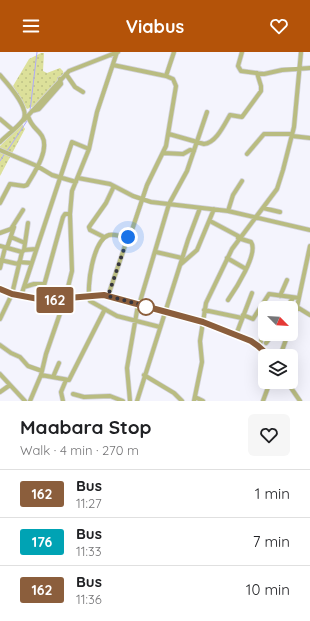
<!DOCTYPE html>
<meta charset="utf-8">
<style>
body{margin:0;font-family:Quicksand,sans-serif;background:#f6f6f6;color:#202124;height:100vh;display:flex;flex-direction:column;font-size:15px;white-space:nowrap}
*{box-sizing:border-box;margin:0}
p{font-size:13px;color:#757577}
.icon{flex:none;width:22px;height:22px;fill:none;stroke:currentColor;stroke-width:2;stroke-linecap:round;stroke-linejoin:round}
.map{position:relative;height:349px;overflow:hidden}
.sheet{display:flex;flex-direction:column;background:#fff;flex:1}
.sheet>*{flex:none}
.badge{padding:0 8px;border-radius:3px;font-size:14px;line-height:26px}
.needle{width:26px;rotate:114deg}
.buttons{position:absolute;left:258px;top:249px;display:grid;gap:8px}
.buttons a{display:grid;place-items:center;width:40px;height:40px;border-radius:6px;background:#fff;box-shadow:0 4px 16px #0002;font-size:20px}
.you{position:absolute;width:20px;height:20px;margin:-10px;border:3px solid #fff;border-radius:50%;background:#1a73e8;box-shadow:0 0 0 6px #1a73e833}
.map>.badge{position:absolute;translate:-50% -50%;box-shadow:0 0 0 2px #fff}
.round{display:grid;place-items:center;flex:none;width:42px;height:42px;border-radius:6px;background:#f6f6f6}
.headline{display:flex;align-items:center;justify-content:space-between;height:68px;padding:0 20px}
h1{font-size:19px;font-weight:800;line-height:30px}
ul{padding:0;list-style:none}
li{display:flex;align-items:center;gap:12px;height:48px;padding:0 20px;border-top:1px solid #e0e0e0}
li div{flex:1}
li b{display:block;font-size:15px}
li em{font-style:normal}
li .badge{min-width:44px;font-weight:700;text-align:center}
header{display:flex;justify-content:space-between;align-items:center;height:52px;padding:0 20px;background:#b45309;color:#fff;font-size:18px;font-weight:800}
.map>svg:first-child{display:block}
</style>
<header><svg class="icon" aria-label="menu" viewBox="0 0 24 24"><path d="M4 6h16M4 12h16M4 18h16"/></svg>Viabus<svg class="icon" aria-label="heart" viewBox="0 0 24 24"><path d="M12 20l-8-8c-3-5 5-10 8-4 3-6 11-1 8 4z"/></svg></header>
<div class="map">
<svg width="310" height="349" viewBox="0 0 310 349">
<defs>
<pattern id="green-dots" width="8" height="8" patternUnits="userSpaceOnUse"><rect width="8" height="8" fill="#dce09a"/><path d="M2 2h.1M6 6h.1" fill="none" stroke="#bdc186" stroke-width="1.8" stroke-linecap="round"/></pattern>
</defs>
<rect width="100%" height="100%" fill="#f4f4fd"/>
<path fill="url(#green-dots)" d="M41,1H44L43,19L47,21L60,16L63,19L64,24L37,53L27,57L13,34L29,7Z
M22,72L25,77L0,124V94Z"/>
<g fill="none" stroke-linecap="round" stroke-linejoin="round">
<path stroke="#aeaafb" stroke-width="1" d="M30,59L37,0
M7,99L27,69
M0,109L5,101"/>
<g stroke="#d2d2da" stroke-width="5.5">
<path id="minor" d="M242,0L238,14L241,19L264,22L282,18L310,16
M113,13L166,24L173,27L176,34L166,94L147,133L130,184C124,187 116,181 109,183C93,188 86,235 90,249L117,264L160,275
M66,22L75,35L83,40
M0,23C7,31 31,57 23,68C17,76 7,83 0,90
M166,24L174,0
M32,59L39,57L61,32L60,27
M0,67L13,78
M24,68L69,19L118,0
M169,82L204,92C216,91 224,73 230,63L242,65L261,39V34L257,21
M292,84L310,86
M0,98L37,114L52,123L76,130
M163,101L183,102L190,98L194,99
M247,102L264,82H292
M78,126L110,132L133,144L151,150L228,159L310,178
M0,151L10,132L24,134L27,133C34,121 50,98 42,84C37,76 32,76 28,64
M263,156L280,160
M228,159L233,143L242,129
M210,169L240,185
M0,181L11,177L23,158
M11,185L25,191
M104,185L90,178L89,175L106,151L114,134
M0,194L22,200
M7,196L14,175
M24,198L28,171
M156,200L182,206
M227,206L246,217
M0,208L18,212
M19,210L31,211
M181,212L197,198L214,157
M0,216L5,196
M24,235L34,232H43
M0,237L12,242L44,249L104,243L203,270L251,289L259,294L269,304
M21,244L72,90L89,97
M108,244L128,185
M280,244L287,228
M40,248L63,165L65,162H70
M228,248C235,238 259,201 251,190L238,186
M139,253L169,152L187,119L207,60
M297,255L310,263
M286,256L293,246
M204,258L242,266
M243,263L253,267L269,242L299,246
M0,267L12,242L22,200L24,198L36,197
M291,275L297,255L310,194
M236,283L252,241
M266,291L273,282
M0,293L11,301L20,305L28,314L42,319
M259,294L265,279
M280,304L288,282
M0,322L25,349
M41,323L69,328L105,257
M144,323L174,341L182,349
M53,325L59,311
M287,330L300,349
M0,340L10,333
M73,342L84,345L110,344L123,349
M195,345L203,349
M30,349L41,323L46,302L65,247L72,219L70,162L72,139L89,97L97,60L117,0
M63,349L61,340L66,328
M130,349L127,316L138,253
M137,349L188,188L200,156
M194,349L202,310L200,289L206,251L232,197L277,137L283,118L294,75L301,0
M263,349L270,330"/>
</g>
<use href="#minor" stroke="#b9bc81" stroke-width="4"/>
</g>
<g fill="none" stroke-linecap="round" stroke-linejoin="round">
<g stroke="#fff" stroke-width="9">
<path id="line" d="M0,237L12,242L44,248L104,243L203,270L251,289L258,294L269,304"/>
</g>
<use href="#line" stroke="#8b5e3c" stroke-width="6"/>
<path stroke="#35353d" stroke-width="4" stroke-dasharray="0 7.2" d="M128,185L108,244L153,256L146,255"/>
</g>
<circle fill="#fff" stroke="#8b5e3c" stroke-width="2" cx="146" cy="255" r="8"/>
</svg>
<div class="buttons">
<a><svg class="needle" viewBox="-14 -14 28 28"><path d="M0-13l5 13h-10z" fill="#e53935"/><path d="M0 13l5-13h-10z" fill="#757577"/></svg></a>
<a><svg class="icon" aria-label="layers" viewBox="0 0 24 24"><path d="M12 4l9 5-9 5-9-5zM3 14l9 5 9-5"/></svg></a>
</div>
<div class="you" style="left:128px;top:185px"></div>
<b class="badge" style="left:55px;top:248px;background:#8b5e3c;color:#fff">162</b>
</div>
<section class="sheet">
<div class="headline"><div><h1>Maabara Stop</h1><p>Walk · 4 min · 270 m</p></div><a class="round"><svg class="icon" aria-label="heart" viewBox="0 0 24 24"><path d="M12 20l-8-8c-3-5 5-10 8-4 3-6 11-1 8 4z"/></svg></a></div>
<ul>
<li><span class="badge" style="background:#8b5e3c;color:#fff">162</span><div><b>Bus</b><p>11:27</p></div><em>1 min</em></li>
<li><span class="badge" style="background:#00a3b4;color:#fff">176</span><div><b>Bus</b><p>11:33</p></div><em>7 min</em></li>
<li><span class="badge" style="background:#8b5e3c;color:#fff">162</span><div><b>Bus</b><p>11:36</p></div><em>10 min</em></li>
</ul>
</section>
